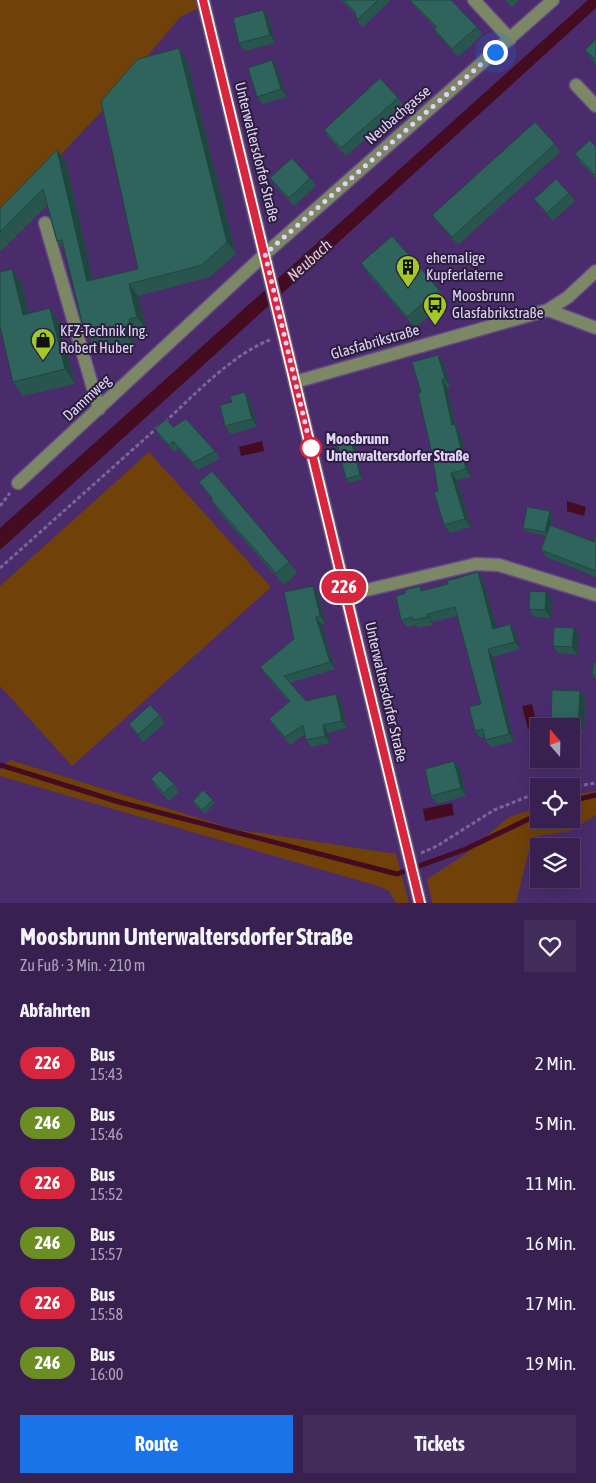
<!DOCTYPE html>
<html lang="de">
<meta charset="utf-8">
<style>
body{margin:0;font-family:"Asap Condensed",sans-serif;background:#432e5b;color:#f1f3f6;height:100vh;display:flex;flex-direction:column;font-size:19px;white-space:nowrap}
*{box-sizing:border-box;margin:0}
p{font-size:16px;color:#aba3b7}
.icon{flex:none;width:28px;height:28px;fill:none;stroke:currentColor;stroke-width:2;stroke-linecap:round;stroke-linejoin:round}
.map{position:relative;height:903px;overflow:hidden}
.details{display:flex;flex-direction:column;background:#382151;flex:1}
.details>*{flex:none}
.badge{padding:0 10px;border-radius:16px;font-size:18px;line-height:32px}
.needle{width:32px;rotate:340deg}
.tools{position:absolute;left:530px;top:718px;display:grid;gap:10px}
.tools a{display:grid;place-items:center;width:50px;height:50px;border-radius:0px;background:#382151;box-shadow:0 5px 20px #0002,0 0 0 1px #523e68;font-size:25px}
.you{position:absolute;width:25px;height:25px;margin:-12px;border:4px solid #fff;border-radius:50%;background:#1a73e8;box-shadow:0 0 0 8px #1a73e833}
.map>.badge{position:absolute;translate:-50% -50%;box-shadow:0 0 0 2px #fff}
h2{padding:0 20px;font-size:19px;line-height:45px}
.round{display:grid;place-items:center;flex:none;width:52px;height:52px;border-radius:0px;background:#432e5b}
.head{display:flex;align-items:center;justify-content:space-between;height:85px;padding:0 20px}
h1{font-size:24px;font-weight:700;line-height:38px}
.cta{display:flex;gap:10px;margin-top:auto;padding:10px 20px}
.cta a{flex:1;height:58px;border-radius:0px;background:#1a73e8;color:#fff;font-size:20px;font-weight:700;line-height:58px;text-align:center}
.cta a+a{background:#432e5b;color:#f1f3f6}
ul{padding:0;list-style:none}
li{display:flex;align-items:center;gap:15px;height:60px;padding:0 20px}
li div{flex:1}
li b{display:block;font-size:19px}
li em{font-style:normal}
li .badge{min-width:55px;font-weight:700;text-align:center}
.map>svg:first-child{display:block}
</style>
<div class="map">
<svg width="596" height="903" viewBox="0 0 596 903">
<rect width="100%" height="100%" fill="#4a2c6c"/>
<path fill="#704109" d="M0,0H197L199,8L180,17L100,113L0,219Z
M149,452L271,587L72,766L0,686V586Z
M10,760L234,829L396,854L409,903H396L389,891L381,887L0,776V770Z
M596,791V815L570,831L532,837L516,903H432L427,879L463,856L509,817L539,807V819H571V795Z"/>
<path fill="#440b21" d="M588,0H596V8L0,550V528Z
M262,441L264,451L241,456L239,447Z
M567,501L586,507L584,516L567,511Z
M532,704L537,727L528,729L522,706Z
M452,803L454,815L425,821L423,809Z"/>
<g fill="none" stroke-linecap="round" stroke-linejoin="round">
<path stroke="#440b21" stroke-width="5" d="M0,765L119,802L397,874L466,849L539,814
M571,801L596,795"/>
<g stroke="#654a85" stroke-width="15">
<path id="minor" d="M474,0L510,39
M576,85L596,106
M45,223L99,409
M548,310L596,328
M295,382L548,310L568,297L596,271
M18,483L265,254L553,0
M346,595L476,564L499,565L596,595"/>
</g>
<g stroke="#654a85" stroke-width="15">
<path id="major" d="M203,0L420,903"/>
</g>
<path stroke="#7c639b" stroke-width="3" stroke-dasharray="4 2.5" stroke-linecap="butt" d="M246,112L271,223
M165,422C195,394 234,353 272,339
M0,506L10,493
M0,568L158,427
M571,787L596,783
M421,853L437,846L494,810L539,792"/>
<use href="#minor" stroke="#7c8766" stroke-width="12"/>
<use href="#major" stroke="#b9cf8b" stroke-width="12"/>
</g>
<path fill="#28564f" d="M341,0H391L362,28L357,20L356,15Z
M410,0L477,27L482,35L458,57L440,37L434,29L436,28L415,7Z
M505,0H519L512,7Z
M269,18L275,43L245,51L239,43Z
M596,39V65L585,50Z
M272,60L277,68L287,97L263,104L257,97Z
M187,61L236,254L210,277L138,296L146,329L137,331L139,338L132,339L134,345L109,351L101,340L92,342L84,330L65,251L57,241L47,205L0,252V208L66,162L93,280L138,269Z
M398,98L403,106L346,156L329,138L324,130Z
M555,144L560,152L458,245L438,223L432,215Z
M596,147V178L580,162L575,154Z
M270,178H310L316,186L294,206L276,186Z
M569,193L575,201L553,221L540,207L534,199Z
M361,263L439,290L447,301L415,328L369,275Z
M22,283L29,313L60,323L75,384L23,396L13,382Z
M443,362L450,386L447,387L455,424L460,432L471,477L457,480L471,527L450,533L444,525L421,392Z
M245,392L250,400L257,427L231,434L225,426Z
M173,427L215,451L220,459L198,470L178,448L174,452L160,437L155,429Z
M351,440L354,444L362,479L349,483L346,479Z
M199,482L289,562L297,573L284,585L219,512L211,500L212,499Z
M552,515L550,525L594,542L596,534V577L546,557L541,550L546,536L526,531L523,528Z
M483,580L496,628L515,632L520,649L493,657L514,742L491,747L485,740V737L480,738L475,731L481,704L457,616L432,622L433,625L418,628L416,625L407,627L401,620L422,590Z
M313,586L318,593L325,623L321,624L335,669L290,683L306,701L336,694L341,701L347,728L328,733L330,743L311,747L306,740L305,734L290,745L274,726L269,719L289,702L265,674L260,667L294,639Z
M546,592L552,599L551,618L534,617L529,609Z
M579,636L577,655L558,653L553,646Z
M596,662V680L592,675Z
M580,691L585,699L584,732H571V726H553L551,723Z
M160,715L165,723L143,742L129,724Z
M454,761L460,769L466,796L437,804L431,796Z
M151,779L174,784L179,792L169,801L156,787Z
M213,800L215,803L205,814L195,805L193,801Z"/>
<path fill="#204640" d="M263,10L269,18L275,43L270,35Z
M179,48L187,61L236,254L227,242Z
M272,60L277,68L287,97L281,89Z
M57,150L66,162L96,293L87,281Z
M12,269L22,283L33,329L23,315Z
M129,284L138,296L146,329L137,317Z
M50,308L60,323L75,384L65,369Z
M129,319L137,331L139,338L130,326Z
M124,327L132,339L134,345L125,333Z
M438,355L443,362L450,386L445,379Z
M442,379L447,387L455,424L460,432L471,477L466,469L452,425Z
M245,392L250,400L257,427L252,419Z
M351,440L354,444L362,479L360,475Z
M451,473L457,480L471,527L465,519Z
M550,511L552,515L548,536L545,532Z
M478,572L483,580L499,636L493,629Z
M313,586L318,593L325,623L320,616Z
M546,592L552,599L551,618L545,610Z
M427,614L432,622L433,625L428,617Z
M316,617L321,624L335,669L330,662Z
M510,624L515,632L520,649L515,642Z
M574,628L579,636L577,655L572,647Z
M488,649L493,657L514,742L509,734Z
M580,691L585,699L584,732L578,725Z
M336,694L341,701L347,728L342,721Z
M323,725L328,733L330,743L325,736Z
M454,761L460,769L466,796L461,788Z"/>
<path fill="#2e645c" stroke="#204640" d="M343,0H378L357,20L355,12Z
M410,0H451L477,27L452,49L434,29L437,27Z
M263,10L270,35L239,43L233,18Z
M596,39V60L585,50Z
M179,48L227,242L202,265L129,284L137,317L129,319L130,326L124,327L125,333L101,338L98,326L84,330L62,240L57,241L43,189L0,232V208L57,150L87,281L138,269L101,101L138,59Z
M272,60L281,89L257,97L248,68Z
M380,78L398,98L341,148L324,130Z
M535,122L555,144L452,237L432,215Z
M590,140L596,147V174L595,175L575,154Z
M292,158L310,178L289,198L270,178Z
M556,179L569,193L547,213L534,199Z
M392,236L439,290L407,317L361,263Z
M12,269L23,315L50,308L65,369L13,382L0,327V272Z
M438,355L445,379H442L452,425L455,424L466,469L451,473L465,519L444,525L434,492L438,491L432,454L418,393L421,392L412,362Z
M245,392L252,419L225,426L220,405L232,402L230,396Z
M166,419L173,427L186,419L215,451L193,463L173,441L169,445L155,429Z
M351,440L360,475L346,479L337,443Z
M212,471L289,562L276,573L211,500L213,499L199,482Z
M527,507L550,511L545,532L523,528Z
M550,525L594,542L596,534V571L541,550Z
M478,572L493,629L510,624L515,642L488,649L509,734L485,740L483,729L475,731L469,707L481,704L455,607L427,614L428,617L413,620L412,617L401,620L396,596L406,593L405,590L420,586L421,591L448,584L447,581Z
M313,586L320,616L316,617L330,662L284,676L306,701L336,694L342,721L323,725L325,736L306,740L303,725L285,737L269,719L290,701L260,667L294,639L284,592Z
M530,591L546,592L545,610L529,609Z
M554,627L574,628L572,647L553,646Z
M594,661L596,662V675H592Z
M552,690L580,691L578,725L551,723Z
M150,705L160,715L138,735L129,724Z
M454,761L461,788L431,796L425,769Z
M160,770L174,784L164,793L151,779Z
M203,790L213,800L202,810L193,801Z"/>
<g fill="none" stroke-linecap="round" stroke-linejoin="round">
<g stroke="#fff" stroke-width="11">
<path id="line" d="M203,0L420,903"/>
</g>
<use href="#line" stroke="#d7263d" stroke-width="8"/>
<path stroke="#e1d2f9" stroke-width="5" stroke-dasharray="0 9" d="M311,448L265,254L495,52"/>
</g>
<defs>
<g id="building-pin" transform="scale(1.25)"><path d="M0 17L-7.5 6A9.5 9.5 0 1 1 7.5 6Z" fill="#a3c927" stroke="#2a1e3a"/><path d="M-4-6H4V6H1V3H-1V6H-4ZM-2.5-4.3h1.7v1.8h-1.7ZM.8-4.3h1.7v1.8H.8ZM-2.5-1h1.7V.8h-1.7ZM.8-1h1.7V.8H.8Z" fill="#111"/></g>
<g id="bus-pin" transform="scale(1.25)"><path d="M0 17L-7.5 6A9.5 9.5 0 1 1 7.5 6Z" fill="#a3c927" stroke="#2a1e3a"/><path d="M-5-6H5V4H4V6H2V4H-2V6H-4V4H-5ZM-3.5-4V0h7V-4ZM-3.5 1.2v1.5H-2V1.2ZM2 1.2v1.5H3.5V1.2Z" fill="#111"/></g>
<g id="shop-pin" transform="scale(1.25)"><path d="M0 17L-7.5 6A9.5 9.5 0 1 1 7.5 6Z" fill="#a3c927" stroke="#2a1e3a"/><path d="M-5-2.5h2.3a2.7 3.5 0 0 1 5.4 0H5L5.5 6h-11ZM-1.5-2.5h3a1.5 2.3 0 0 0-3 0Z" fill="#111"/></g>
</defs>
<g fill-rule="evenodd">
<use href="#building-pin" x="408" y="267"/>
<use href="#bus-pin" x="435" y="305"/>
<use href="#shop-pin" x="43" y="340"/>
</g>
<circle fill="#fff" stroke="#d7263d" stroke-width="2.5" cx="311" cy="448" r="10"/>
<g text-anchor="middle" stroke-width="4" stroke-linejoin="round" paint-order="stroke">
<g font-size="15" fill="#e1d2f9" stroke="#2a1e3a">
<text transform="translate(398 115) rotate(-41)" y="5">Neubachgasse</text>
<text transform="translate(257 152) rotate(76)" y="5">Unterwaltersdorfer Straße</text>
<text transform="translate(375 342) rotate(-16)" y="5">Glasfabrikstraße</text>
<text transform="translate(87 398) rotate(-43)" y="5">Dammweg</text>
<text transform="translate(386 692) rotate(77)" y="5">Unterwaltersdorfer Straße</text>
</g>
<g font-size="15" fill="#e1d2f9" stroke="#2a1e3a" text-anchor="start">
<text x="426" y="263">ehemalige<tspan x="426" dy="17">Kupferlaterne</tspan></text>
<text x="452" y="301">Moosbrunn<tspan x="452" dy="17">Glasfabrikstraße</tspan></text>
<text x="60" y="336">KFZ-Technik Ing.<tspan x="60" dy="17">Robert Huber</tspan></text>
</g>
<g font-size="15" font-weight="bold" fill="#e1d2f9" stroke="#2a1e3a" text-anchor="start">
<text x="326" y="444">Moosbrunn<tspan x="326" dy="17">Unterwaltersdorfer Straße</tspan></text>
</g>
<g font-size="16" font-style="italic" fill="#f9becc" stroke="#2a1e3a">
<text transform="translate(309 260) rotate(-42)" y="6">Neubach</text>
</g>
</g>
</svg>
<div class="tools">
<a><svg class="needle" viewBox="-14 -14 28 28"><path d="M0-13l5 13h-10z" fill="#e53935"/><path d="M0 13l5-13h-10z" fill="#aba3b7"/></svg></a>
<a><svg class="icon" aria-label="locate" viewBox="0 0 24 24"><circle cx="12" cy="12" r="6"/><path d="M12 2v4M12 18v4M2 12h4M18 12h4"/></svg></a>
<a><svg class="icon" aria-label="layers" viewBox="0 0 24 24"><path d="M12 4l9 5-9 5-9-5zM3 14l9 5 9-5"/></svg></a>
</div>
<div class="you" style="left:495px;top:52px"></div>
<b class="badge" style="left:344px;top:587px;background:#d7263d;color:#fff">226</b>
</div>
<section class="details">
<div class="head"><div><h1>Moosbrunn Unterwaltersdorfer Straße</h1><p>Zu Fuß · 3 Min. · 210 m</p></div><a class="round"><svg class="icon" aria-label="heart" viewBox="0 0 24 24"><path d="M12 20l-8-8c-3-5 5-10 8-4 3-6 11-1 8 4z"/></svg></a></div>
<h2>Abfahrten</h2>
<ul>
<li><span class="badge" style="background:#d7263d;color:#fff">226</span><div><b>Bus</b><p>15:43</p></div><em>2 Min.</em></li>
<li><span class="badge" style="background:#6b8e23;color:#fff">246</span><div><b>Bus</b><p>15:46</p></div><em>5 Min.</em></li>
<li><span class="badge" style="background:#d7263d;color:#fff">226</span><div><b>Bus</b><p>15:52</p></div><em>11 Min.</em></li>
<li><span class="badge" style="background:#6b8e23;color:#fff">246</span><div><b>Bus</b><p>15:57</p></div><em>16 Min.</em></li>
<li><span class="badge" style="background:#d7263d;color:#fff">226</span><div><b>Bus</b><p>15:58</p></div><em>17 Min.</em></li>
<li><span class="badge" style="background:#6b8e23;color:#fff">246</span><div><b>Bus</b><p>16:00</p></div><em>19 Min.</em></li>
</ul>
<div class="cta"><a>Route</a><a>Tickets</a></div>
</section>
